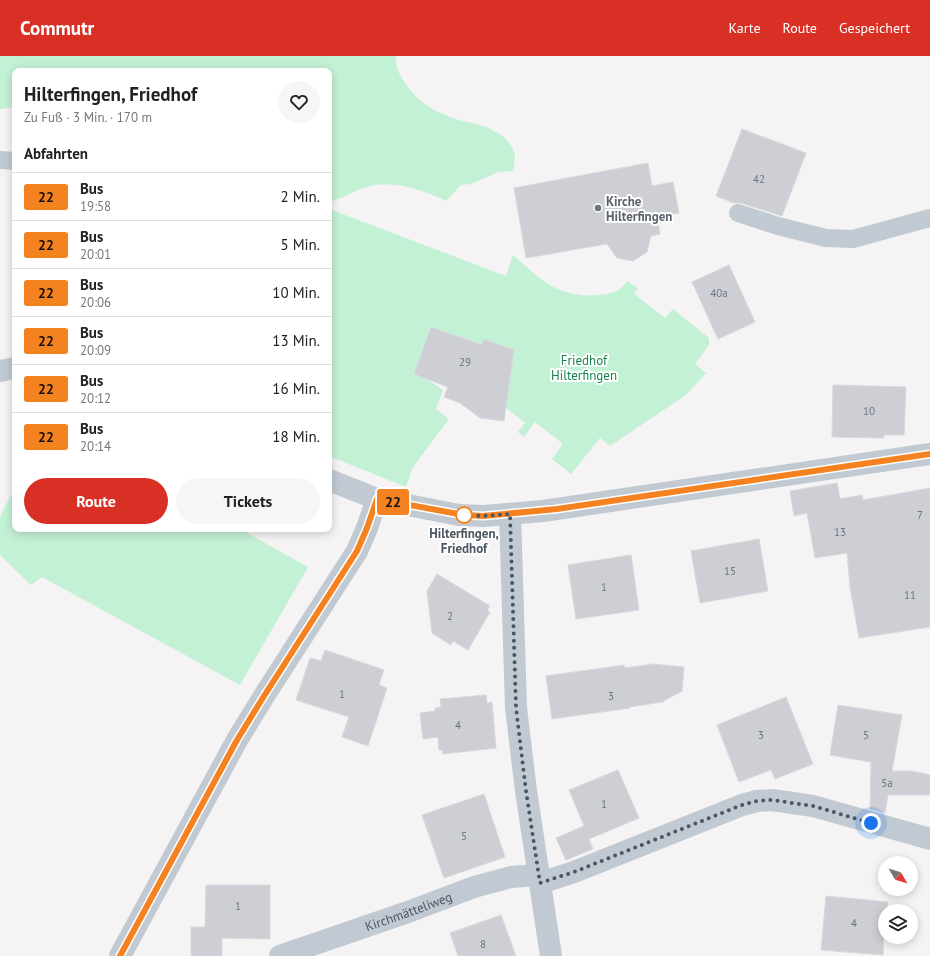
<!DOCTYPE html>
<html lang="de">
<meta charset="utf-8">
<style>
body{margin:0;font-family:"PT Sans",sans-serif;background:#f6f6f6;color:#202124;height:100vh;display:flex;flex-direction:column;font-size:15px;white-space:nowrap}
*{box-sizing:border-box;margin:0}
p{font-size:13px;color:#757577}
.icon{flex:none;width:22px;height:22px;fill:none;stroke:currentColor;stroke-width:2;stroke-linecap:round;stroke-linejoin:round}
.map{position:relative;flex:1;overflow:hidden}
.sheet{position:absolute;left:12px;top:12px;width:320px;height:464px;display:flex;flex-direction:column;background:#fff;border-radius:8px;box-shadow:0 2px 10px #0003}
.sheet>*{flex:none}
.badge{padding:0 8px;border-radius:3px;font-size:14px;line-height:26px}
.needle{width:26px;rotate:128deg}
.buttons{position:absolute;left:878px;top:800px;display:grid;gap:8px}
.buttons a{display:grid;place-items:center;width:40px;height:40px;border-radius:50%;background:#fff;box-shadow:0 2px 10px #0003;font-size:20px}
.you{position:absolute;width:20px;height:20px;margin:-10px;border:3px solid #fff;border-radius:50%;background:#1a73e8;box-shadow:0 0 0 6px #1a73e833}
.map>.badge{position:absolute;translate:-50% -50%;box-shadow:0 0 0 2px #fff}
h2{padding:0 12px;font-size:15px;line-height:36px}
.round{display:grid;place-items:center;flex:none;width:42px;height:42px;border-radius:21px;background:#f6f6f6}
.overview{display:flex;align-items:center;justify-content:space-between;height:68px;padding:0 12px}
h1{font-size:19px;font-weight:800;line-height:30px}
.cta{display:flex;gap:8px;margin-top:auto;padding:8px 12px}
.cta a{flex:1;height:46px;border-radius:24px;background:#d93025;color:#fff;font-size:16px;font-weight:800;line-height:46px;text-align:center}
.cta a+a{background:#f6f6f6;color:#202124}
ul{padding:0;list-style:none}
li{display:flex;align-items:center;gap:12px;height:48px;padding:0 12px;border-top:1px solid #e0e0e0}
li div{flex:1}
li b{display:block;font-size:15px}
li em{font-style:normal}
li .badge{min-width:44px;font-weight:700;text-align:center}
header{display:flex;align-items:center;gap:24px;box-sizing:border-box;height:56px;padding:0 20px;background:#d93025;color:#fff}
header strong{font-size:19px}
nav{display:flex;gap:22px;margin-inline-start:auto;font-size:14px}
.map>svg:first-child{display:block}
</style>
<header>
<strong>Commutr</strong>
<nav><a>Karte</a><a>Route</a><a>Gespeichert</a></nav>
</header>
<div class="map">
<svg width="930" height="900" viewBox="0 0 930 900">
<rect width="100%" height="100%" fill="#f5f3f3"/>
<path fill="#c3f1d5" d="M0,0H396C395,12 401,22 408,31C420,48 433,54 453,62C460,65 469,66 477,68C493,73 511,81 515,100C515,104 514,110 513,115L498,116L471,128L461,129L446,145C422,134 393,123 366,131C353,135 342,143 329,146V15H15V51L0,53Z
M329,153L506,220L513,199C541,224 558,242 598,239C611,238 619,236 627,225L638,232L634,238L665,262L673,253L709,282V289L695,308L706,317L686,339L610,390L600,382L571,418L552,403L563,388L535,366L524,381L518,376L525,367L505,351L514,294L485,283L482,289L431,271L414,318L430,325L443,334L436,353L449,363L413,411L406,431L329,400Z
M15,431V473H240L308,511L240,629L42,521L31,529L0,499V461Z"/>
<path fill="#cdcfd5" stroke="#d7d9de" d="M742,73L806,97L782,160L741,147H734L716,140Z
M648,107L652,130L673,126L679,157L657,161L660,178L651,180L647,196L633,205L617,202L607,188L526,202L514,132Z
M729,209L755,266L718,283L692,226Z
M431,271L482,289L484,283L514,294L504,365L480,362L460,347L444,341L448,331L414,318Z
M833,329L906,331L904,379H884V382L832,381Z
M837,427L840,443L862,439L863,444L930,432V571L859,582L850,531L847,497L815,502L807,457L794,460L790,435Z
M759,483L768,535L700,547L691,495Z
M631,499L639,554L576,563L568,509Z
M437,518L490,550L487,554L490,556L468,594L453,585L451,589L432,577L427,535Z
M325,594L384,614L379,629L387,632L368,690L342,681L349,661L296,644L310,602L321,605Z
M653,608L684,611L682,635L662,646L630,651V652L552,663L546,620L624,609L625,612Z
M486,639L487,647L492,646L496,692L443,698L442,694H439L438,681L423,683L420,657L435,655V652L441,651L440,643Z
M786,641L813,708L775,723L771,714L739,726L717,669Z
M838,649L902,659L892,715H912L930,719V739H888L885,757L870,753L871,706L830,699Z
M618,714L639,762L589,783L593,793L566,804L556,782L584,770L569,734Z
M484,738L505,801L444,822L422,759Z
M206,829H270V883L222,882V900H191V871H205Z
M826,840L888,846L887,855H885L883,899L821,894Z
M501,859L516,900H458L450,877Z"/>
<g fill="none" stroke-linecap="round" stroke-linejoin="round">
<path stroke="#c1cad2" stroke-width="18" d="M0,104L15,105
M738,157L778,170L826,182L853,183L930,162"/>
<g stroke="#c1cad2" stroke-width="22">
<path d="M0,315L15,312"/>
<path d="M329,424L377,443L459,459L483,460L543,455L930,398"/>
<path d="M510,458L516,652L526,735L551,900"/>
<path d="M540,827L574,816L742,749L757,745L772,744L813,750L930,783"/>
<path d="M120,900L237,684L264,640L357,495L367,472L377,443"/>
<path id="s1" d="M280,900L408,856L474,831L511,821L538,819"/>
</g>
</g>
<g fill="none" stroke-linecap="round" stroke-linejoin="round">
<g stroke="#fff" stroke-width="9">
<path id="line" d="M120,900L237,684L264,640L357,495L367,472L377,443L464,459L483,460L557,453L930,398"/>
</g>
<use href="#line" stroke="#f58220" stroke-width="6"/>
<path stroke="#4a5661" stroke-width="4" stroke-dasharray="0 7.2" d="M464,459L483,460L510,458L516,652L526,735L540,827L574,816L742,749L757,745L772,744L813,750L871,767"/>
</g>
<circle fill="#6b7280" stroke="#fff" stroke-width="1.5" cx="598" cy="152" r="4"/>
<circle fill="#fff" stroke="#f58220" stroke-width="2" cx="464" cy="459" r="8"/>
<g text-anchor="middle" stroke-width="4" stroke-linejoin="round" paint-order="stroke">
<g font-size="11" fill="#6b747e">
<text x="759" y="127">42</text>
<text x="719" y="241">40a</text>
<text x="465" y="310">29</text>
<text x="869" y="359">10</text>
<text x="920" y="463">7</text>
<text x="840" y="480">13</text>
<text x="730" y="519">15</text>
<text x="604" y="535">1</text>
<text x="910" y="543">11</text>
<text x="450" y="564">2</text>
<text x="342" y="642">1</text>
<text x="611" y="644">3</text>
<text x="458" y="673">4</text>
<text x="761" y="683">3</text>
<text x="866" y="683">5</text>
<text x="887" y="731">5a</text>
<text x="604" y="752">1</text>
<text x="464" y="784">5</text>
<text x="238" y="854">1</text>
<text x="854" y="871">4</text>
<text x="483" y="892">8</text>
</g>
<g font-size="13" font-weight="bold" fill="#5b616d" stroke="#fff" text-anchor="start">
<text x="606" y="150">Kirche<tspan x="606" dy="15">Hilterfingen</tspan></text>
</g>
<g font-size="13" fill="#17864f" stroke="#fff">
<text x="584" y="309">Friedhof<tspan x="584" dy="15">Hilterfingen</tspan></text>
</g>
<g font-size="13" font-weight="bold" fill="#4a5661" stroke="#fff">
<text x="464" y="482">Hilterfingen,<tspan x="464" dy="15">Friedhof</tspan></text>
</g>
<g font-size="13" fill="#4a5661" stroke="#fff">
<text dy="5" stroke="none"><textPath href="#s1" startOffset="136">Kirchmätteliweg</textPath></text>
</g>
</g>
</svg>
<div class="buttons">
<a><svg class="needle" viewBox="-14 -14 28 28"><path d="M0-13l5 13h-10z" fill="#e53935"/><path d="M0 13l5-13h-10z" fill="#757577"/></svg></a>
<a><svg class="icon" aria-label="layers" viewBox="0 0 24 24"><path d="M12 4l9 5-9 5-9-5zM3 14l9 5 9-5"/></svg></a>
</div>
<div class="you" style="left:871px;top:767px"></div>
<b class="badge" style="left:393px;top:446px;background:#f58220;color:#111">22</b>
<section class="sheet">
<div class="overview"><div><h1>Hilterfingen, Friedhof</h1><p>Zu Fuß · 3 Min. · 170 m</p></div><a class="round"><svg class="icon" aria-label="heart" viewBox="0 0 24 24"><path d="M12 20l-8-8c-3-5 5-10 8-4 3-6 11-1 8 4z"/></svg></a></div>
<h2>Abfahrten</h2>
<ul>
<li><span class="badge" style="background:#f58220;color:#111">22</span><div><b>Bus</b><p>19:58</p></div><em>2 Min.</em></li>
<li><span class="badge" style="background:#f58220;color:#111">22</span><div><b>Bus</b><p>20:01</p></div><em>5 Min.</em></li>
<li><span class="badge" style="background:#f58220;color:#111">22</span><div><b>Bus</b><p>20:06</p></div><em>10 Min.</em></li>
<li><span class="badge" style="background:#f58220;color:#111">22</span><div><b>Bus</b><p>20:09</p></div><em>13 Min.</em></li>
<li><span class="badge" style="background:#f58220;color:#111">22</span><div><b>Bus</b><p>20:12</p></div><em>16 Min.</em></li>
<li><span class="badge" style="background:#f58220;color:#111">22</span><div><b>Bus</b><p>20:14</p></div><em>18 Min.</em></li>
</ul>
<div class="cta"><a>Route</a><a>Tickets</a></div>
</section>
</div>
